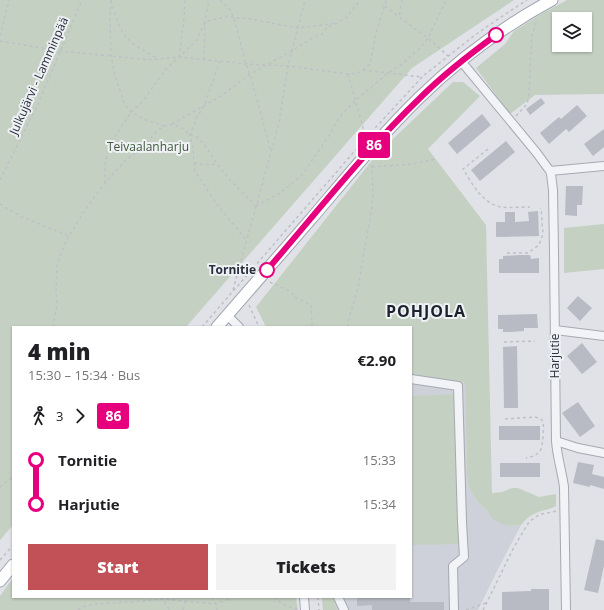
<!DOCTYPE html>
<meta charset="utf-8">
<style>
body{margin:0;font-family:"Open Sans",sans-serif;background:#f2f2f2;color:#202124;height:100vh;display:flex;flex-direction:column;font-size:15px;white-space:nowrap}
*{box-sizing:border-box;margin:0}
p{font-size:13px;color:#757577}
.icon{flex:none;width:22px;height:22px;fill:none;stroke:currentColor;stroke-width:2;stroke-linecap:round;stroke-linejoin:round}
.map{position:relative;flex:1;overflow:hidden}
.panel{position:absolute;left:12px;top:326px;width:400px;height:272px;display:flex;flex-direction:column;background:#fff;border-radius:0px;box-shadow:0 1px 3px #0004}
.panel>*{flex:none}
.badge{padding:0 8px;border-radius:3px;font-size:14px;line-height:26px}
.buttons{position:absolute;left:552px;top:12px;display:grid;gap:8px}
.buttons a{display:grid;place-items:center;width:40px;height:40px;border-radius:0px;background:#fff;box-shadow:0 1px 3px #0004;font-size:20px}
.map>.badge{position:absolute;translate:-50% -50%;box-shadow:0 0 0 2px #fff}
.legs{display:flex;align-items:center;gap:6px;height:44px;padding:0 16px;font-size:13px}
.legs p{margin-inline-start:auto}
.summary{display:flex;align-items:center;justify-content:space-between;height:68px;padding:0 16px}
h1{font-size:22px;font-weight:800;line-height:30px}
.primary-button{display:flex;gap:8px;margin-top:auto;padding:8px 16px}
.primary-button a{flex:1;height:46px;border-radius:0px;background:#c15057;color:#fff;font-size:16px;font-weight:800;line-height:46px;text-align:center}
.primary-button a+a{background:#f2f2f2;color:#202124}
ul{padding:0 16px;list-style:none}
li{display:flex;align-items:center;gap:14px;height:44px;font-size:15px}
li i{display:grid;place-items:center;width:6px;height:100%;margin:0 5px;background:currentColor}
li i::after{content:'';width:10px;height:10px;margin:-5px;border:3px solid;border-radius:50%;background:#fff}
li p{margin-inline-start:auto}
li:first-child i{background:linear-gradient(#0000 50%,currentColor 0)}
li:last-child i{background:linear-gradient(currentColor 50%,#0000 0)}
.map>svg:first-child{display:block}
</style>
<div class="map">
<svg width="604" height="610" viewBox="0 0 604 610">
<rect width="100%" height="100%" fill="#e0e2e7"/>
<path fill="#ced1d9" d="M411,374L465,383L467,475L468,485L480,505L486,509L489,514L506,526L521,525L497,571L478,610H323L322,597H411Z"/>
<path fill="#c4d1c2" fill-rule="evenodd" d="M0,0H514L412,68L186,327H13V525L0,540Z
M567,0H604V94L535,95L510,114L476,68L505,44L514,31L538,16ZM559,19H585V45H559Z
M453,82H463L480,96L428,149L486,225L492,493L502,492L512,488H518L539,497L556,494V506C549,510 541,510 534,514C529,516 525,520 521,525L506,526L493,519L489,514L486,509L480,505L471,491L468,485L467,475L465,383L411,374V327H266L256,307L377,154Z
M604,224V269L564,273V228Z
M455,394L460,544L411,545V396Z
M13,578V597H296L298,610H0V596Z
M322,597H334L335,603L337,610H323Z"/>
<path fill="#b8bbc4" d="M541,98L545,103L530,115L526,109Z
M577,105L587,116L569,132L566,129L549,144L540,133L559,117L561,119Z
M482,114L491,125L457,154L448,143Z
M604,129V147L593,156L584,144Z
M506,141L515,152L480,181L471,170Z
M566,186H583L582,205H577V216L565,215Z
M538,211L539,236L496,237V222H505V212H515V222L529,221L528,212Z
M521,255H530L531,259L539,258V273H499V259H503V256Z
M578,296L592,308L580,321L567,308Z
M537,314L538,328H524V331L511,332H503V329H498V315Z
M582,343L597,362L582,374L567,356Z
M517,346L518,408H504L503,347Z
M578,402L595,426L580,437L562,413Z
M499,426H540V440H499Z
M578,462L594,465L592,474L604,477V489L590,485V487L573,483Z
M500,463H540V477H500Z
M596,539L604,541V566L598,593L584,590Z
M531,589H549V610H502V592L531,591Z
M357,597H410V602H444V610H372V605L357,606Z"/>
<g fill="none" stroke-linecap="round" stroke-linejoin="round">
<g stroke="#a6a9b1" stroke-width="10">
<path id="minor" d="M461,61L536,152L550,171L551,174L553,190L554,252L556,441C557,456 562,472 564,487L566,610
M550,171L604,166
M227,315L239,327
M555,330L604,336
M411,379L458,386L462,522L464,557L453,566L454,610
M556,441L578,448L604,453
M304,597L305,610
M338,597L344,610"/>
</g>
<g stroke="#a0a6b2" stroke-width="13">
<path id="major" d="M217,327C248,291 280,255 311,219C346,178 381,135 420,97C459,59 504,26 552,0
M0,581L13,565"/>
</g>
<path stroke="#bec0c6" stroke-width="1.5" stroke-dasharray="3 3" stroke-linecap="butt" d="M111,0L110,21L111,56L115,75L124,103L131,112L143,119L164,126
M220,0L228,7L234,18L246,64L252,81L258,104L262,118L271,152
M402,0L399,17L428,38L448,56
M111,1C115,14 119,31 129,40C137,48 149,53 158,59
M385,6L399,17
M0,36L9,0
M0,41L60,51L153,60L158,59L179,57L246,64L288,66L348,74L358,73L363,70L370,64L376,33L382,14L386,0
M179,57L184,18L185,0
M204,60L205,22L209,0
M220,61L204,106L197,117L190,135L193,148L194,163L195,171L206,188L216,203L247,241
M363,70L422,77
M348,74L366,138
M516,116L527,104L529,96L531,49L532,36L537,19
M172,124L221,96L250,74L292,51L312,38L322,34L326,28L337,23L347,17L355,6L361,0
M488,149L463,169C473,185 482,203 501,207C509,208 522,207 530,207
M194,163L209,165L217,164
M372,167L412,164L436,159
M0,180L38,104L82,0
M105,183V162L114,138L131,112L143,101L165,70L196,41L205,22L228,16L234,18H245L298,28L337,23
M0,204L22,217L69,236
M256,206L280,193L303,174L330,134L336,122L344,112L356,100L388,73L401,65L421,47L428,38L446,0
M507,253H528L539,245L543,234L541,208
M270,282L276,285L290,291L296,298L311,305L312,327
M233,290L279,123L288,66L305,0
M249,305L259,327
M53,327L57,304L56,291L57,266L62,251L69,236L85,210L105,183L125,161L150,139L158,130L164,126L172,124L182,128L190,135L197,137L207,148L217,164L231,181L256,206
M202,327L366,138L423,76L475,35L501,17L527,0
M348,327L349,318L358,288L372,206L373,190L372,164
M504,342L535,341
M505,419L535,417C539,418 542,419 543,422C544,427 543,447 540,451C536,456 531,457 526,458
M0,487L13,477
M0,560L13,545
M161,597L170,610
M212,597L216,604L217,610
M274,597L281,603L297,610
M318,597L319,610
M78,610L82,607L94,604L132,602L163,599L216,604L234,597
M183,610L187,597
M466,610L486,603
M483,610L514,547L529,522L537,516L542,514L557,511"/>
<use href="#minor" stroke="#f2f3f6" stroke-width="8"/>
<use href="#major" stroke="#fff" stroke-width="11"/>
</g>
<g fill="none" stroke-linecap="round" stroke-linejoin="round">
<g stroke="#fff" stroke-width="9">
<path id="line-1" d="M267,270C317,212 366,150 421,97C444,74 470,54 496,35"/>
</g>
<use href="#line-1" stroke="#e6007e" stroke-width="6"/>
</g>
<g fill="#fff" stroke="#e6007e" stroke-width="2">
<circle cx="496" cy="35" r="7"/>
<circle cx="267" cy="270" r="7"/>
</g>
<g text-anchor="middle" stroke-width="4" stroke-linejoin="round" paint-order="stroke">
<g font-size="12" fill="#2a2f3d" stroke="#eff1f5">
<text transform="translate(39 76) rotate(-66)" y="4">Julkujärvi - Lamminpää</text>
<text transform="translate(555 356) rotate(-90)" y="4">Harjutie</text>
</g>
<g font-size="12" fill="#3c5839" stroke="#eff1f5">
<text x="148" y="151">Teivaalanharju</text>
</g>
<g font-size="12" font-weight="bold" fill="#2a2f3d" stroke="#eff1f5" text-anchor="end">
<text x="256" y="274">Tornitie</text>
</g>
<g font-size="16" font-weight="bold" letter-spacing="1" fill="#1c212e" stroke="#eff1f5">
<text x="426" y="317">POHJOLA</text>
</g>
</g>
</svg>
<div class="buttons">
<a><svg class="icon" aria-label="layers" viewBox="0 0 24 24"><path d="M12 4l9 5-9 5-9-5zM3 14l9 5 9-5"/></svg></a>
</div>
<b class="badge" style="left:374px;top:145px;background:#e6007e;color:#fff">86</b>
<section class="panel">
<div class="summary"><div><h1>4 min</h1><p>15:30 – 15:34 · Bus</p></div><b>€2.90</b></div>
<div class="legs"><svg class="icon" aria-label="walk" viewBox="0 0 24 24"><circle cx="13" cy="4" r="2"/><path d="M13 8l-2 6 4 7M11 14l-3 7M7 12l3-4h3l4 4"/></svg>3<svg class="icon" aria-label="forward" viewBox="0 0 24 24"><path d="M9 5l7 7-7 7"/></svg><b class="badge" style="background:#e6007e;color:#fff">86</b></div>
<ul>
<li><i style="color:#e6007e"></i><b>Tornitie</b><p>15:33</p></li>
<li><i style="color:#e6007e"></i><b>Harjutie</b><p>15:34</p></li>
</ul>
<div class="primary-button"><a>Start</a><a>Tickets</a></div>
</section>
</div>
